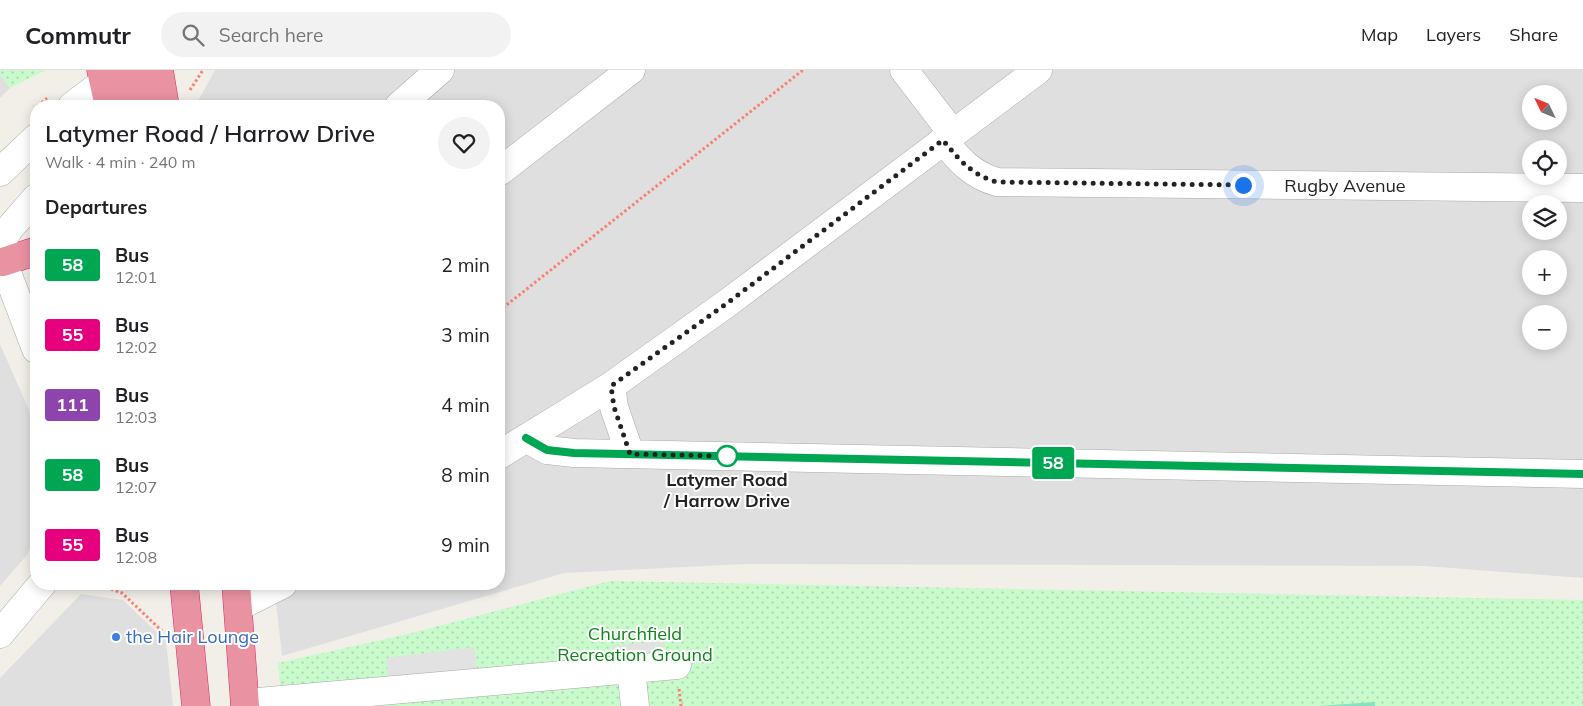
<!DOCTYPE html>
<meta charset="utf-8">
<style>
body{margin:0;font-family:Mulish,sans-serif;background:#f2f2f2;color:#202124;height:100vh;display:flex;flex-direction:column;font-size:19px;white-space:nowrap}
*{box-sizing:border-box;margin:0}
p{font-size:16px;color:#757577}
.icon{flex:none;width:28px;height:28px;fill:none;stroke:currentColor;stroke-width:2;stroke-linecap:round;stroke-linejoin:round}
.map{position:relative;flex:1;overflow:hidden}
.details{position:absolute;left:30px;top:30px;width:475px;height:490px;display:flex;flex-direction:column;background:#fff;border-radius:20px;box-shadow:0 2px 12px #0003}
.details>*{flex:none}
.badge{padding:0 10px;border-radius:4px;font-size:18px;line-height:32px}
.needle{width:32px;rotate:313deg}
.tools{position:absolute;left:1522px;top:15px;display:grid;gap:10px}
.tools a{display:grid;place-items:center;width:45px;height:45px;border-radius:50%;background:#fff;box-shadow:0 2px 12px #0003;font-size:25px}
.you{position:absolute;width:25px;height:25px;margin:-12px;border:4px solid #fff;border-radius:50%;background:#1a73e8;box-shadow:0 0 0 8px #1a73e833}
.map>.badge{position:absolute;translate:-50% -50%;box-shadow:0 0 0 2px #fff}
h2{padding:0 15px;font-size:19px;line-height:45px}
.round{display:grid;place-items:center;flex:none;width:52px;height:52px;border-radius:26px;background:#f2f2f2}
.headline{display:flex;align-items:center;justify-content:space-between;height:85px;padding:0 15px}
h1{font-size:24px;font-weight:600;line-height:38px}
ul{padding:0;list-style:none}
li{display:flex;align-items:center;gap:15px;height:70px;padding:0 15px}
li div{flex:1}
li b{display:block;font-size:19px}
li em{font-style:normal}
li .badge{min-width:55px;font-weight:700;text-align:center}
header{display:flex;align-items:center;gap:30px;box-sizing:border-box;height:70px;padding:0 25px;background:#fff;border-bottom:1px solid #e0e0e0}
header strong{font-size:24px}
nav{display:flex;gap:28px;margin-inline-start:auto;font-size:18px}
.search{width:350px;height:45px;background:#f2f2f2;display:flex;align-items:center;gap:12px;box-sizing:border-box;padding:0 18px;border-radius:28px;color:#757577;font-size:19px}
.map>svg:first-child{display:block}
</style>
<header>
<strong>Commutr</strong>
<div class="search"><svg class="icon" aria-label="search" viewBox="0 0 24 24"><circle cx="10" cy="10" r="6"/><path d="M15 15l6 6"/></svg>Search here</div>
<nav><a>Map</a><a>Layers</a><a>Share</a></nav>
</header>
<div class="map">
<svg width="1583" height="636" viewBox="0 0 1583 636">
<defs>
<pattern id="park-dots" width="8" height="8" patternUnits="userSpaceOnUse" patternTransform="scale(1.25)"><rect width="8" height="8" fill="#c8facc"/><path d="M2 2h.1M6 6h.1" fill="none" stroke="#acd6af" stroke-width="1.8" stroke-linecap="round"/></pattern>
</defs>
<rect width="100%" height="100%" fill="#f2efe9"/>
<path fill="#e0dfdf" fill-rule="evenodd" d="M215,0H1583V508L1425,496L746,494L564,503L282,586L274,514H499V36H199L198,31ZM1531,24H1559V51H1531ZM1531,79H1559V106H1531ZM1531,134H1559V161H1531ZM1531,189H1559V216H1531ZM1531,244H1559V271H1531Z
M0,4L10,18L0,28Z
M0,274L29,340L36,365V463L27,485L0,516Z
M81,524L123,530L166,571L173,636H0V608Z"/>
<path fill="url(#park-dots)" d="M0,0H46L10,18L0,4Z
M610,511L1583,530V636H282L278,593L412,563Z"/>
<path fill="#88e0be" d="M1375,632V636H1319Z"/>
<path fill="#e2e2e2" d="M663,571L665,588L614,593L612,576Z
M474,577L477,601L389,612L386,588Z"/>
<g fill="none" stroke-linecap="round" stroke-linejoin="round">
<g stroke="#a9a9a9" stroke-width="29">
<path id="minor" d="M904,0L953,64
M72,36L120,0
M399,36L440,0
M943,70C959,90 972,105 997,112L1583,118
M0,102L36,68
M499,102L631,0
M0,175L9,159L36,128
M0,184L36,279
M611,316L614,337L630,384
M526,368L547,380L574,383L1583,404
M499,385L611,316L726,234L1038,0
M238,537L283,514
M0,564L42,514
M631,599L635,636
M245,633L677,595"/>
</g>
<g stroke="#dc2a67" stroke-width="29">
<path id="highway" d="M101,0L109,36
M159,0L165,36
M119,36L126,0
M139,36L148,0
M3,192L36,181
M184,514L196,636
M236,514L245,636"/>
</g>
<path stroke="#fa8072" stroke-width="3" stroke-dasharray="2.5 2.5" stroke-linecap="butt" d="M190,20L203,0
M38,36L47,28
M499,241L803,0
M97,514L122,523L162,561
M679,619L681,636"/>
<use href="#minor" stroke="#fff" stroke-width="28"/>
<use href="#highway" stroke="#e892a2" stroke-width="28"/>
</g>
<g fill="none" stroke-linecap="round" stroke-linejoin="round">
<g stroke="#fff" stroke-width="11">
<path id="line" d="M526,368L547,380L574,383L1583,404"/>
</g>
<use href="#line" stroke="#00a651" stroke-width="8"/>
<path stroke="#222" stroke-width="5" stroke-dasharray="0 9" d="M727,386L630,384L614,337L611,316L726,234L943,70C959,90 972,105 997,112L1243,115"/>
</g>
<circle fill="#fff" stroke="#00a651" stroke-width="2.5" cx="727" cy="386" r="10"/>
<circle fill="#3f7fe0" stroke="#fff" stroke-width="2" cx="116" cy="567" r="5"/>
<g text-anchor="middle" stroke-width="4" stroke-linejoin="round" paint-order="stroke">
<g font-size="18" fill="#222" stroke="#fff">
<text x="1345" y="122">Rugby Avenue</text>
</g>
<g font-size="18" font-weight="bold" fill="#222" stroke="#fff">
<text x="727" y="416">Latymer Road<tspan x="727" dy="21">/ Harrow Drive</tspan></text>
</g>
<g font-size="18" fill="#0c8416" stroke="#fff">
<text x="635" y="570">Churchfield<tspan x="635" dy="21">Recreation Ground</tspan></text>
</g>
<g font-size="18" fill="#366cbe" stroke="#fff" text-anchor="start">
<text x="126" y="573">the Hair Lounge</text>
</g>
</g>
</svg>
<div class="tools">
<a><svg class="needle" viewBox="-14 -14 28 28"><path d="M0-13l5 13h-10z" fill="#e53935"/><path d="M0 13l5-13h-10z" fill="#757577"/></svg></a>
<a><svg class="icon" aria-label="locate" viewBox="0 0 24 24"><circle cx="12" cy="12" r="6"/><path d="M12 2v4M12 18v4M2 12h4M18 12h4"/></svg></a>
<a><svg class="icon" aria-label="layers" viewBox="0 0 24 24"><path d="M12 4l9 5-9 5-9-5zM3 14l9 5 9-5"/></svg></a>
<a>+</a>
<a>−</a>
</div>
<div class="you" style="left:1243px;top:115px"></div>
<b class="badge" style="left:1053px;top:393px;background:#00a651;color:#fff">58</b>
<section class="details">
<div class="headline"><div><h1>Latymer Road / Harrow Drive</h1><p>Walk · 4 min · 240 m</p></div><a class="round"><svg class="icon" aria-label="heart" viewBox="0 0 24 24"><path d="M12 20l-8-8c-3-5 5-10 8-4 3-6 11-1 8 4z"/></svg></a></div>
<h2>Departures</h2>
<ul>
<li><span class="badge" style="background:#00a651;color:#fff">58</span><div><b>Bus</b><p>12:01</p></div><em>2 min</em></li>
<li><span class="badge" style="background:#e6007e;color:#fff">55</span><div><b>Bus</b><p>12:02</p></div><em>3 min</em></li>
<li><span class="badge" style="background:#8e44ad;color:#fff">111</span><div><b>Bus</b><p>12:03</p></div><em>4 min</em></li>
<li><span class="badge" style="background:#00a651;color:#fff">58</span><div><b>Bus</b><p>12:07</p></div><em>8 min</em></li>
<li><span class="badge" style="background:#e6007e;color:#fff">55</span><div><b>Bus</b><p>12:08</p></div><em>9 min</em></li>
</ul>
</section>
</div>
